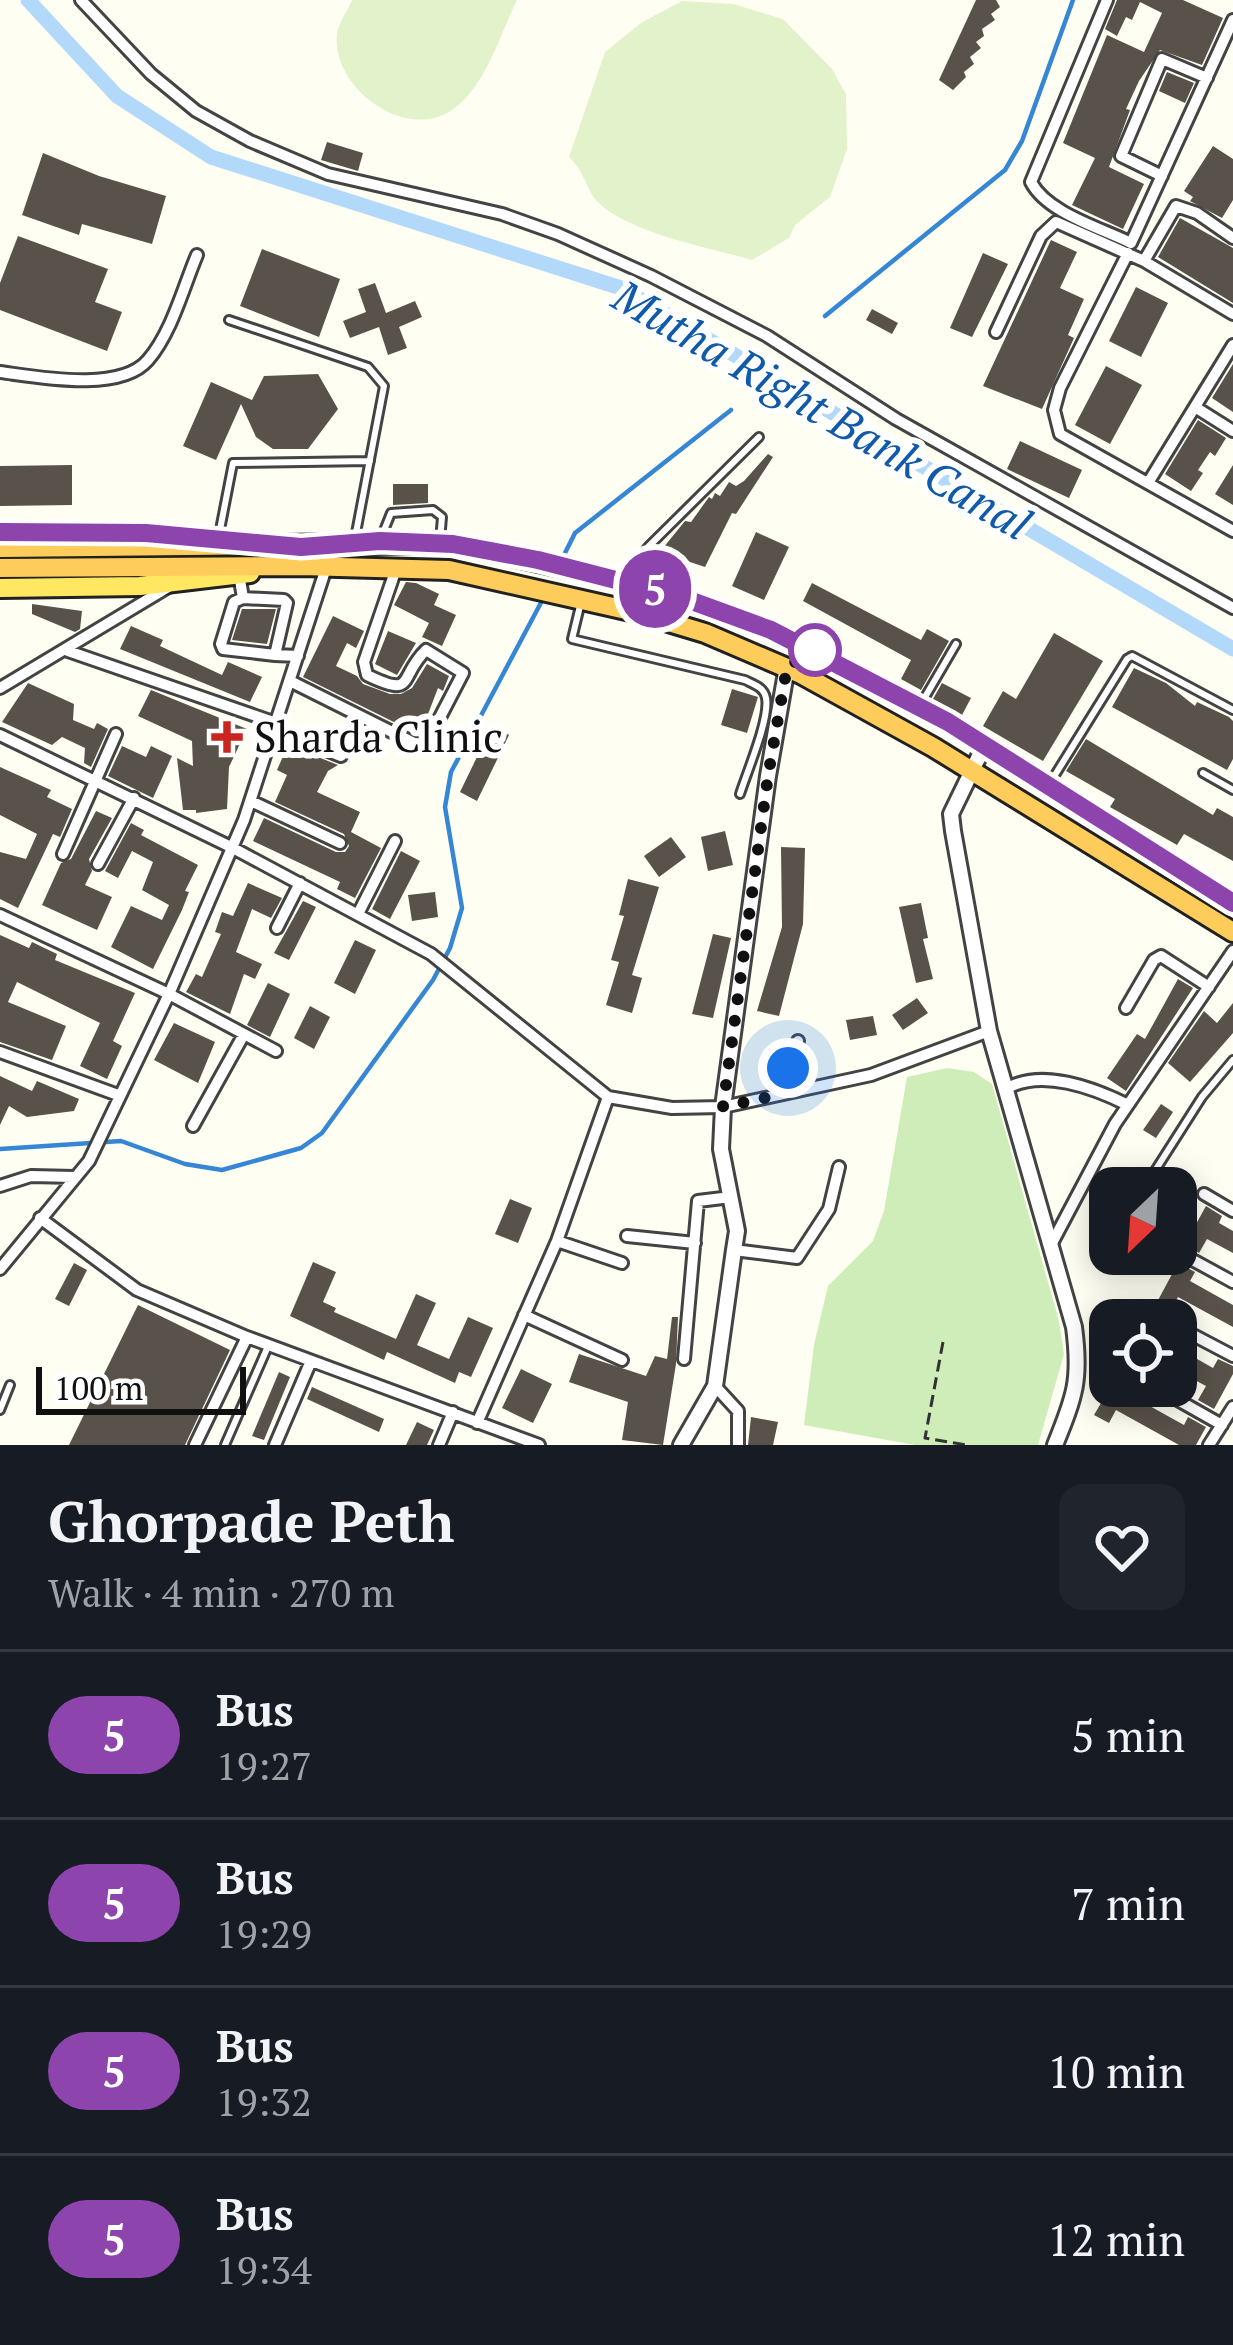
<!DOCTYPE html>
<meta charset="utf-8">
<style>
body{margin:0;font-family:"PT Serif",serif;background:#20242c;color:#f1f3f6;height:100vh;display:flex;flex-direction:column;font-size:45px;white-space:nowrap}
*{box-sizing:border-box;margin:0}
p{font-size:39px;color:#9ea1a6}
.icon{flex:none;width:66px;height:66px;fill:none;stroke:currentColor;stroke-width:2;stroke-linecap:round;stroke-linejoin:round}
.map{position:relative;height:1445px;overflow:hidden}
.sheet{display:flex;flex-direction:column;background:#171b24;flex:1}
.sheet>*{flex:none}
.badge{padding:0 24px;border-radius:39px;font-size:42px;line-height:78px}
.needle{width:78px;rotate:205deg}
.buttons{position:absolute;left:1089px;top:1167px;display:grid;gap:24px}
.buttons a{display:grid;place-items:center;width:108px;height:108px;border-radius:24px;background:#171b24;box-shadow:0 6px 30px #0003;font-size:60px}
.scale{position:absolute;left:36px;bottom:30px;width:210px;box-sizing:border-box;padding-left:12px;border:6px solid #101010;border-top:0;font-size:33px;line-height:42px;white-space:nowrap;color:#101010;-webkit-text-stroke:9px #fff;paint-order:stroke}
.you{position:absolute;width:60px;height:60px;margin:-30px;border:9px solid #fff;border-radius:50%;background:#1a73e8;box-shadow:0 0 0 18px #1a73e833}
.map>.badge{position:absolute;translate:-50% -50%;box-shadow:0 0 0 6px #fff}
.round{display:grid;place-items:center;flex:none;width:126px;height:126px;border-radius:24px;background:#20242c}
.head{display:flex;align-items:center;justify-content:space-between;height:204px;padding:0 48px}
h1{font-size:57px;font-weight:800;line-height:90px}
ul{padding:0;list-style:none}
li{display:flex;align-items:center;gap:36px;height:168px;padding:0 48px;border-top:3px solid #363941}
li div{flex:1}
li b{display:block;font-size:45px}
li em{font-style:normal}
li .badge{min-width:132px;font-weight:700;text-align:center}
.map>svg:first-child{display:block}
</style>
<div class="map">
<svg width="1233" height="1445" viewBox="0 0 1233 1445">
<rect width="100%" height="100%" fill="#fffef2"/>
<path fill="#cfedb8" d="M947,1068L974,1072L992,1084L1059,1321L1064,1354L1038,1445H915L804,1425L814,1345L828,1286L873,1241L884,1211L907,1077Z"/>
<path fill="#e2f3cb" d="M352,0H517C500,35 484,91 449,112C402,140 331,86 337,34C338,24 348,10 352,0Z
M682,1L733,4L783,19L832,69L846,94L847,149L830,197L795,225L789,238L752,260C707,247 633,234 600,204C586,192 587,174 569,157L605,52L641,23Z"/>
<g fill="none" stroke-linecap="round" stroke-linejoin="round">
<path stroke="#3587d6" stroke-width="4.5" d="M825,316L1005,170L1022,141L1073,0
M562,559L575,533L731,410
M0,1149L121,1141L185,1164L222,1170L301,1148L322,1133L433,980L450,948L462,908L445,807L451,772L544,597"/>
<path stroke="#b3d9fa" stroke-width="15" d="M28,0L117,96L211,157L621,288L1233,649"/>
</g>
<path fill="#59524b" d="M976,0H996L1000,7L991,14L995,20L982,29L984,36L976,42L981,48L970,57L974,64L964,72L966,77L953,90L939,80Z
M1117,0H1183L1223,18L1202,65L1160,50L1139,81L1126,109L1130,110L1109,167L1144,184L1123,229L1072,205L1095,158L1063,143L1107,35L1144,52L1162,13L1140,2L1132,20L1126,17L1117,36L1105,29Z
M1167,72L1194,83L1185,103L1159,91Z
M327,142L363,153L358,171L321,160Z
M1213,146L1233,159V200L1222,218L1190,201L1193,197L1184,191Z
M43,153L99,176L166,196L152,244L82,224L79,235L22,215Z
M1180,218L1233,248V303L1158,257Z
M18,236L108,269L95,302L122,312L107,351L0,310V283Z
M1051,240L1077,252L1060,288L1084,299L1068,335L1074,338L1042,409L983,386Z
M262,249L340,279L319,337L240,306Z
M983,253L1008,264L972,337L950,328Z
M375,283L386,313L415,301L422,317L399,327L407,348L388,355L379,327L350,338L343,321L366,312L358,289Z
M1136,287L1168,303L1141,357L1109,341Z
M872,309L898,323L892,334L866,320Z
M1233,364V412L1212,398Z
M1106,366L1142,385L1110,444L1075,425Z
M318,374L338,409L308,449H273L256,437L241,404L216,460L183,446L211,382L252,400L264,376Z
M1198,420L1226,438L1215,456L1210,452L1198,470L1203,473L1191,491L1165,474Z
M1020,441L1082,470L1069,498L1007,469Z
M768,454L773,457L736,514L732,513L705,567L672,556L663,548L685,521L691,522L709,497L712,499L715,493L720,496L729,482L736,486L744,481Z
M72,465V505L0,506V466Z
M1233,465V505L1215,494Z
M393,484H428V503L393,505Z
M756,532L789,547L764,600L732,586Z
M406,582L416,583L439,594L434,605L456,615L442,646L422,637L429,623L394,605Z
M812,583L921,640L927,629L949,641L921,690L901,679L911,660L803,601Z
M32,604L82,611L80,629L75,632L32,614Z
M242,609H276L267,644L232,640Z
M333,616L364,631L356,648L347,643L336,666L357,676L363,684L390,694H401L412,688L427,664L449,676L443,691L438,688L420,735L303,677Z
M131,626L163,640L160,646L222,675L228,662L262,677L250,702L120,649Z
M388,631L416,643L397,675L375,664Z
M1054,633L1103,661L1043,761L983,726L1003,691L1016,699Z
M1134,668L1166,683L1195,706L1197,702L1229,717L1233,721V759L1227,770L1112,707Z
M28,683L74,704L73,720L94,729L97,723L108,729L91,767L84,763L85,748L62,737L52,745L2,722Z
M942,683L971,698L962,715L933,699Z
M732,689L758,697L747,733L721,725Z
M151,690L247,729L229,767L227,809L196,813V810H183L177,758L193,766L192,741L138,716Z
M492,726L509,735L477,801L460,792Z
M1086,739L1213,815L1217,808L1233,817V861L1184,834L1177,845L1110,807L1115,799L1066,771Z
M288,745L338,765L328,771L317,792L360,812L351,832L381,848L355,898L337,889L340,882L253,841L264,818L336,852H345L349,846L344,834L275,802L287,775L277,770Z
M122,746L146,757L151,746L172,756L153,798L108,776Z
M0,767L51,790L47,797L72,809L60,837L53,834L18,908L0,899V852L26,859L37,834L0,815Z
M96,811L112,818L89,859L92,871L85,885L112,897L97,930L42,905L61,863L71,859Z
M131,823L144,830L141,835L198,865L185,891L189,892L182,910L153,969L111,947L131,906L162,920L169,905L142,890L153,862L132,851L118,878L105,871Z
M725,831L733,865L708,871L701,837Z
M671,837L686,857L659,877L644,856Z
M781,847L805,848L803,924L779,1016L757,1011L782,927Z
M401,851L420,861L390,919L372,909Z
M628,879L659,887L632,975L642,978L632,1013L606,1005L619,962L611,960L624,916L619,915Z
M248,883L282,898L271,918L252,909L236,952L262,964L255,979L244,974L230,1014L186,992L196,974L202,977L221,934L215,932L222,912L233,916Z
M435,892L438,917L412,921L408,895Z
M303,901L316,907L289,960L274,953Z
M921,903L928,938L923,939L933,979L916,983L899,907Z
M713,934L731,938L713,1018L692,1014Z
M0,935L29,948L32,942L57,954L55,960L135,993L113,1041L122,1046L107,1079L80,1066L100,1023L17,982L8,1002L66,1026L52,1060L0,1042Z
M355,940L376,950L355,994L334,983Z
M1178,979L1193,988L1126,1091L1107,1078L1137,1034L1145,1039Z
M268,983L290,994L270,1037L247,1025Z
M917,998L928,1013L903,1030L892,1015Z
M1233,1003V1033L1190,1082L1168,1063L1204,1011L1217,1023Z
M310,1006L330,1017L314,1049L294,1038Z
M873,1016L877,1035L850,1040L846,1020Z
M174,1023L215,1042L198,1083L154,1060Z
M0,1076L32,1091L37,1081L79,1099L74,1111L27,1117L9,1106L0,1125Z
M1161,1104L1173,1112L1156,1138L1143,1130Z
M510,1199L532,1208L518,1243L495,1234Z
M1206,1206L1222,1216L1219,1223L1233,1231V1253L1207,1239L1199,1253L1185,1244Z
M313,1262L336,1272L323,1302L336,1308L334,1312L396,1339L416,1294L436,1303L417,1345L449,1359L468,1317L493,1328L471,1377L459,1372L455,1383L387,1352L384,1360L290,1316Z
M74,1263L87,1270L69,1306L55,1299Z
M1178,1263L1195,1272L1190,1281L1233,1305V1327L1178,1297L1170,1312L1156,1304Z
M138,1305L230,1350L185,1445H69Z
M672,1317H678L676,1364L663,1445L622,1440L628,1402L569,1382L579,1354L646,1376L655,1356L667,1359Z
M1176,1347L1213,1368L1218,1359L1233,1366V1374L1214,1409L1198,1400L1206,1386L1176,1370Z
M521,1369L552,1384L533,1423L502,1408Z
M279,1372L290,1377L264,1440L252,1436Z
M1111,1386H1132L1128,1394L1184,1425L1188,1417L1206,1427L1196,1445H1179L1116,1410L1109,1423L1094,1415Z
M312,1387L384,1419L379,1432L307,1399Z
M751,1417L778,1422L773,1445H748Z
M417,1422L434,1430L427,1445H406Z"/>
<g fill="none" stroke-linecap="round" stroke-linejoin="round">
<g stroke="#434343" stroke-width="12">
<path id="service" d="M229,320L368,367L384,386L355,538
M381,538L391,513L433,510L442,517L440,541
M218,540L233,463L370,461
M624,577L649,546L759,437
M581,602L572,639L745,680C753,684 764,687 766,698C770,718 747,772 740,794
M921,704L956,644
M1203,773L1233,790
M1050,783L1127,659L1132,656L1233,710
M1144,1188L1202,1097L1233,1060
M1105,1249L1110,1242
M0,1410L10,1385
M225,1445L269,1344"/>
</g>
<g stroke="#434343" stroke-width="16">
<path id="minor" d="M81,0L151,74L196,111L250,141L328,174L502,214L558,234L651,276L767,336L896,419L1233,608
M1107,0L1031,182C1047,213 1101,228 1131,243L1233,20
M1162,176L1121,156L1162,59L1207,78
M1128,253L1060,388L1054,410L1060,434L1233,531
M1144,261L1176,206L1197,213L1233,238
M996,332L1041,236L1056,222L1144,261L1233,314
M0,372C38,377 120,393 148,360C172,332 183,288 197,255
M1195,407L1233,431
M1148,483L1233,345
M239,574L243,598L234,602L221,644L223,649L275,655
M243,598L284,600L287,603L275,655L298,656
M68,651L276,723
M290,681L424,748L463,673L426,650C398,677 416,699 367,675L364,662L396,569
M0,688L170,586
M274,729L341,756
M0,735L233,848L431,954L608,1097L672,1108L723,1107L871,1075L989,1031
M251,801L340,843
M63,854L116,734
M98,864L134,798
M358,914L395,841
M0,915L169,994L276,1051
M277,928L300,883
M1126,1008L1154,960L1161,956L1209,987
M0,1052L118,1095
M1006,1089C1041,1068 1094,1088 1128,1105
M779,1095L798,1041
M193,1126L243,1036
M0,1186L31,1176L74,1177
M1204,1194L1233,1211
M40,1218L137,1290L247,1337L539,1445
M627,1236L695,1243
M557,1241L622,1263
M1051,1245L1115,1124L1233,951
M734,1250L797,1258L829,1209L839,1167
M1178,1252L1233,1282
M0,1269L89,1161L169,994L244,820L326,568
M1143,1308L1165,1320
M524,1315L622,1360
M1176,1326L1233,1356
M684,1359L698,1201L731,1197
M1106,1360L1110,1362
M715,1386L738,1411V1445
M1153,1386L1222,1425
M477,1423L557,1241L608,1097
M195,1445L247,1337
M275,1445L311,1361
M439,1445L453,1412
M1209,1445L1233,1407"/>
</g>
<g stroke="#434343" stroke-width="20">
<path id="tertiary" d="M984,746L951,814L953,831L989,1031L1074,1327C1081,1379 1075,1396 1055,1445
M681,1445L715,1386L734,1250L737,1231L721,1149L723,1107L768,776L787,667"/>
</g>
<g stroke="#212121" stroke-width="24">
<path id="primary" d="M0,532L146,533L211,539
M0,588L140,586L250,573"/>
</g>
<g stroke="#212121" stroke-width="24">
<path id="trunk" d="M0,548L453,543L642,585L771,630L948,722L1233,903
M0,568L302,566L449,570L635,612L705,633L801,674L933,747L1233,932"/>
</g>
<path stroke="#323232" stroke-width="3" stroke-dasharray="12 6" stroke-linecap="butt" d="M943,1342L925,1438L967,1445"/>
<use href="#service" stroke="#fff" stroke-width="6"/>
<use href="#minor" stroke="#fff" stroke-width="10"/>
<use href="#tertiary" stroke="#fff" stroke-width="14"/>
<use href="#primary" stroke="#ffe762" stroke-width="18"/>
<use href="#trunk" stroke="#fecc5a" stroke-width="18"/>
</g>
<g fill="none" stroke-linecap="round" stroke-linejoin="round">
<g stroke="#fff" stroke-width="27">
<path id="line" d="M0,532L146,533L301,547L380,541L453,544L538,560L678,596L771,630L948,722L1233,903"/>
</g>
<use href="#line" stroke="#8e44ad" stroke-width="18"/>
<path stroke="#101010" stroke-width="12" stroke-dasharray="0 21.6" d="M788,1068L779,1095L723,1107L768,776L787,667L815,650"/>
</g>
<circle fill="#fff" stroke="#8e44ad" stroke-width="6" cx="815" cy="650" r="24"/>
<path fill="#c9251e" stroke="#fff" stroke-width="4.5" d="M221 719h12v12h12v12h-12v12h-12v-12h-12v-12h12z"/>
<g text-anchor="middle" stroke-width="12" stroke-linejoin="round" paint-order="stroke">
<g font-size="42" fill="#101010" stroke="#fff" text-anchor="start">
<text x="254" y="752">Sharda Clinic</text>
</g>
<g font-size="45" font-style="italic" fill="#1059ab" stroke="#fff">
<text transform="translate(822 410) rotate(30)" y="16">Mutha Right Bank Canal</text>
</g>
</g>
</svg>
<div class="buttons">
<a><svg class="needle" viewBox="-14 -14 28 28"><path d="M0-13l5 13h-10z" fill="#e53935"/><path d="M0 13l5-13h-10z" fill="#9ea1a6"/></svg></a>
<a><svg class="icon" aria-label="locate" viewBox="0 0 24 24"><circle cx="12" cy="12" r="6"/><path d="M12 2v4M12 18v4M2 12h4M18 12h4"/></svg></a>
</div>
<div class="scale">100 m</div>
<div class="you" style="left:788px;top:1068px"></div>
<b class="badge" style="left:655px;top:589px;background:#8e44ad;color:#fff">5</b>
</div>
<section class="sheet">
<div class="head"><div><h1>Ghorpade Peth</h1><p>Walk · 4 min · 270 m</p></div><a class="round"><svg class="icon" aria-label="heart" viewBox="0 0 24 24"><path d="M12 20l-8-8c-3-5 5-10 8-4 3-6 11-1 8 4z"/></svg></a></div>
<ul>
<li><span class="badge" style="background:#8e44ad;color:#fff">5</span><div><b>Bus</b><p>19:27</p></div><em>5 min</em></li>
<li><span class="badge" style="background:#8e44ad;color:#fff">5</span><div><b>Bus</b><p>19:29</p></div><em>7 min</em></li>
<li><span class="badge" style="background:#8e44ad;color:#fff">5</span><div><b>Bus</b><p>19:32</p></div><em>10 min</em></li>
<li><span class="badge" style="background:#8e44ad;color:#fff">5</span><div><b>Bus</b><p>19:34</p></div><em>12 min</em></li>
</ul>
</section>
